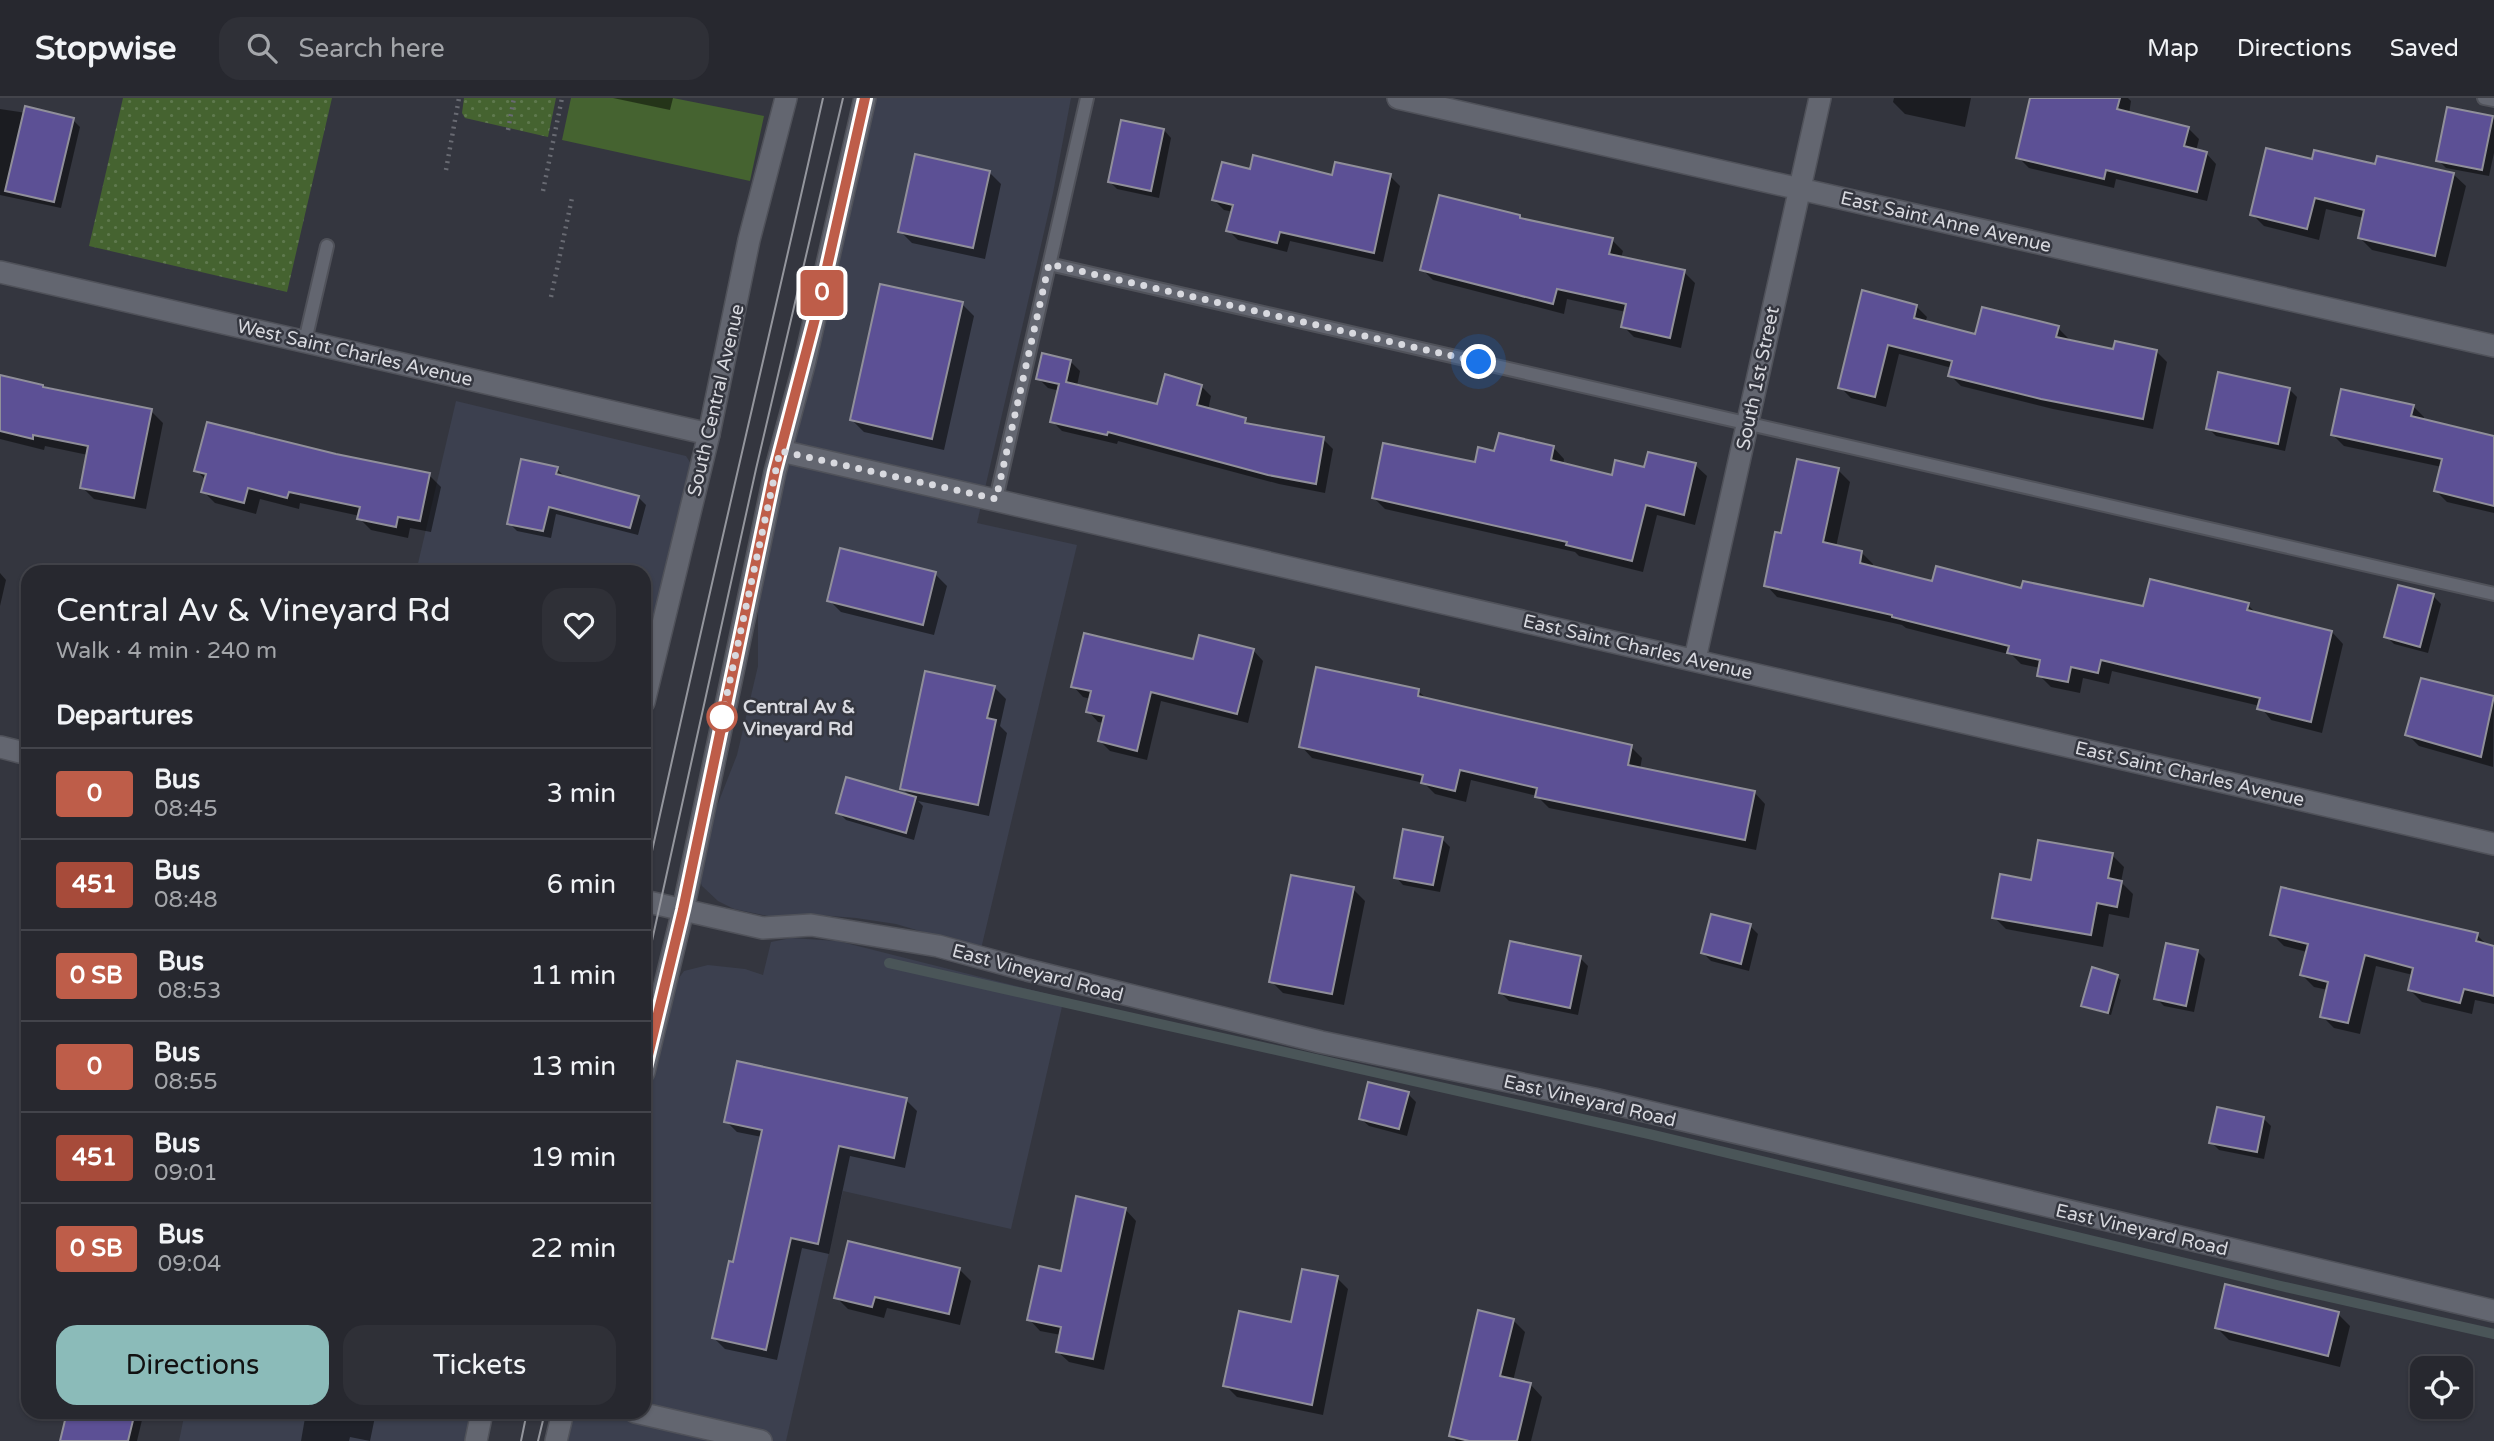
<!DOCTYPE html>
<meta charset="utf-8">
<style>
body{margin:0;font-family:"Varela Round",sans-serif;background:#2f3037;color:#f1f3f6;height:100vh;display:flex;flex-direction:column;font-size:26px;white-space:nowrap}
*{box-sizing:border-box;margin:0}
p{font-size:23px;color:#a4a6aa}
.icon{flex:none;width:38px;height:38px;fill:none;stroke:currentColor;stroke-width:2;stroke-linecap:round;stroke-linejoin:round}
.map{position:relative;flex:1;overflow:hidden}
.side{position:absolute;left:21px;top:467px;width:630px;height:854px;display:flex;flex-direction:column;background:#27282f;border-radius:21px;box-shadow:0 2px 5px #0004,0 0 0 2px #43444b}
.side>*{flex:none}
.badge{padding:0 14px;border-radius:5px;font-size:24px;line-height:46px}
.buttons{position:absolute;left:2410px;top:1258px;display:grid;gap:14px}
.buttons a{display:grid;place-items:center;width:63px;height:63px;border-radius:14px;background:#27282f;box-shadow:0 2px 5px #0004,0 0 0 2px #43444b;font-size:35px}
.you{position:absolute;width:35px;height:35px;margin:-18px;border:5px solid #fff;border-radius:50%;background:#1a73e8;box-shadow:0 0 0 10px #1a73e833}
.map>.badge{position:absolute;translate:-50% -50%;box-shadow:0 0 0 4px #fff}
h2{padding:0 35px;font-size:26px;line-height:63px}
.round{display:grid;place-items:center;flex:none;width:74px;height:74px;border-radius:21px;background:#2f3037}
.head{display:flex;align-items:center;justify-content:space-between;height:119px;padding:0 35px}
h1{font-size:33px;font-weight:600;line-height:52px}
.button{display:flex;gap:14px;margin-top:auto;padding:14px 35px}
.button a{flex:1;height:80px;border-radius:21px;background:#8bbbb9;color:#111;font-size:28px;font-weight:600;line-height:80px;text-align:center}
.button a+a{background:#2f3037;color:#f1f3f6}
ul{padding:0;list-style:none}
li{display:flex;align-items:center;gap:21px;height:91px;padding:0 35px;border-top:2px solid #43444b}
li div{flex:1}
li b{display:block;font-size:26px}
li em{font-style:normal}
li .badge{min-width:77px;font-weight:700;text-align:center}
header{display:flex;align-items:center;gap:42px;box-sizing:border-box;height:98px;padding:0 35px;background:#27282f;border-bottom:2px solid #43444b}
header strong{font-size:33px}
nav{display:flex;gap:38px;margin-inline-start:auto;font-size:24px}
.search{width:490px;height:63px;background:#2f3037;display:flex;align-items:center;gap:18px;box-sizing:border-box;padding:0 24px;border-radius:21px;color:#a4a6aa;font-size:26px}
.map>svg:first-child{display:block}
</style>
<header>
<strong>Stopwise</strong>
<div class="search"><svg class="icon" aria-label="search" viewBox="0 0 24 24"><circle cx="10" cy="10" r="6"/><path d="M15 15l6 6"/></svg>Search here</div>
<nav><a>Map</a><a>Directions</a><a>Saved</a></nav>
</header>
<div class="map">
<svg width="2494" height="1343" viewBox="0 0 2494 1343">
<defs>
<pattern id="park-dots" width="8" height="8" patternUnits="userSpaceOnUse" patternTransform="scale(1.75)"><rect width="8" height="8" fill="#456330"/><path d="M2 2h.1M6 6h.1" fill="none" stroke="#5f794e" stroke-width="1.8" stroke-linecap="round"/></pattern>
</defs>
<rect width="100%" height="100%" fill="#34363f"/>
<path fill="#3c404f" d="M868,0H1071L1053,95L977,425L1077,447L981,851L896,826L856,820L818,817L778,820L734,811L718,803L702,788L696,773L697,759L737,657L758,568V496Z
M456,303L686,358L693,369L644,613V474H416Z
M791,840L838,843L1064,900L1011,1131L843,1093L786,1343H565L572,1314H644V995L666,898L684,873L708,867L745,871L763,877L771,844Z
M185,1314H487L481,1343H179Z"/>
<path fill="url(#park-dots)" d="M123,0H332L287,194L89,148Z
M464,0H556L548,39L465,20L462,15Z"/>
<path fill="#456330" d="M571,0H673L764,18L750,83L562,42Z"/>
<path fill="#0007" d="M613,0H673L670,12Z
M1894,0H1971L1965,29L1905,16L1893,4Z
M2031,0H2128L2131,3L2129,16L2188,30L2199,41L2196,53L2206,55L2216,66L2207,103L2116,81L2114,90L2029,70L2018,59Z
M0,11L73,22L80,29L61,110L0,97Z
M2492,19L2494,21V55L2489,78L2446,70L2438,62Z
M1164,32L1171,40L1159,100L1117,91L1109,83Z
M2313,63L2453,76L2466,88L2446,169L2372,152L2360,140L2364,120L2326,111L2319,142L2264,128L2252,116Z
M1251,73L1333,80L1390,78L1400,88L1383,164L1290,143L1287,154L1238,142L1228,132L1233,114L1224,112L1214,102Z
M989,74L1001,86L985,161L912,145L900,133Z
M1520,118L1524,123L1612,142L1623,153L1621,160L1684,174L1695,185L1681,250L1634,239L1623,228L1626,214L1567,201L1564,216L1433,182L1422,171Z
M962,206L974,218L944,352L864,334L852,322Z
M1916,208L1927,219L1925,225L1976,239L2058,230L2069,241L2068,244L2114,253H2156L2167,264L2153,331L2053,311L1961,288L1950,277L1952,270L1899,256L1886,309L1851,300L1840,289Z
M1071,264L1080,273L1077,288L1158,308L1201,288L1211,298L1208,312L1245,322L1251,328L1323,341L1333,351L1325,395L1279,386L1118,343L1117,346L1062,333L1052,323L1060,293L1048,290L1038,280Z
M0,278L151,313L163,325L146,411L94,401L82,389L88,357L45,348L44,352L0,341Z
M2289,291L2297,299L2285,353L2216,338L2208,330Z
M2413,308L2424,319L2423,322L2494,339V415L2447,404L2436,393L2442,369L2344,348L2333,337Z
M1553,349L1564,361L1563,367L1613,380L1646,371L1695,367L1707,378L1695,427L1657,417L1643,474L1579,458L1575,454L1385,411L1374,400L1476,366L1495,355Z
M335,358L429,377L441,389L431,434L410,430L408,440L371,432L359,420L360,418L300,405L299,411L260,401L256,416L215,405L203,393L206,382L196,372Z
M557,371L565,379L638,399L646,407L638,437L556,416L551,440L517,433L509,425Z
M1838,372L1850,384L1836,449L1861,454L1873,466L1872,470L1933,485L2023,492L2145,510L2248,507L2258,517L2332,534L2343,546L2322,635L2271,622L2260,608L2112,573L2109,586L2083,580L2080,595L2051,589L2039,577L2040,570L2021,566L2012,557L1906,530L1902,527L1777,499L1766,487L1782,437Z
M0,475L6,482L0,508Z
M935,476L947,488L934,537L841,514L829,502Z
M2433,498L2441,506L2428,555L2394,546L2386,538Z
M1253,552L1263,563L1248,625L1161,603L1147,662L1110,653L1100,643L1104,625L1098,624L1088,613L1091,601L1083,599L1073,588Z
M2423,582L2494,599L2493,669L2419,648L2407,636Z
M994,589L1006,601L1000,628L1007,635L989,718L918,703L923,708L914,742L846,722L838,714L911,699L902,690Z
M1418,593L1428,602L1631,649L1642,660L1640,671L1754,694L1765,706L1756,752L1549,710L1537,698L1471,682L1466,704L1435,696L1424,685L1312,660L1301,648Z
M1442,741L1450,749L1440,794L1403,787L1396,779Z
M2112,757L2124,769L2121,784L2133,796L2129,820L2109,816L2103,849L2006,831L1994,819L2032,784Z
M1353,791L1365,803L1344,907L1283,895L1271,883Z
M1750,828L1758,836L1749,873L1711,863L1703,855Z
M2272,836L2477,837L2488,848L2494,849V906L2475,902L2472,916L2422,904L2410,892L2413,877L2376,868L2360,936L2334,930L2322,918L2328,892L2314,889L2302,877L2307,854L2284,848Z
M2197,853L2205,861L2194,914L2164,908L2156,900Z
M1580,860L1588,868L1578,917L1509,903L1501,895Z
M2117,879L2121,882L2111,917L2087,910L2083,907Z
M1408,996L1416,1004L1407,1038L1369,1028L1361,1021Z
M906,1002L917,1013L905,1070L850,1058L829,1156L802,1150L777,1262L725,1251L714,1240L734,1166L762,1039L737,1034L726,1023Z
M2263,1020L2271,1028L2264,1061L2219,1052L2211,1044Z
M1125,1111L1136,1123L1104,1272L1069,1264L1057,1253L1061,1237L1040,1233L1029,1221L1062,1175Z
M959,1171L971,1183L960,1227L887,1210L884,1220L848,1211L836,1199Z
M1337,1180L1348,1191L1323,1317L1237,1299L1225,1287L1293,1226Z
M2338,1216L2350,1228L2340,1269L2229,1242L2217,1230Z
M1513,1222L1525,1234L1513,1283L1530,1286L1542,1299L1531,1343H1456L1451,1338Z
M69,1314H135L142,1322L137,1343H63Z
M306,1314H376L370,1343L350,1339L349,1343H301Z"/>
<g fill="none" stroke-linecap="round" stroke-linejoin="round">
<path stroke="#4a5558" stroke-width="10" d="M889,865L1649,1036L2281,1188L2494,1236"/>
</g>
<path fill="#5c5095" stroke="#908f9a" stroke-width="2" d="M2030,0H2120L2117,11L2189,29L2184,48L2207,54L2197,94L2106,72L2104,81L2016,60Z
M25,8L74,20L54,104L5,93Z
M2447,9L2493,18L2482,72L2436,63Z
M1121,22L1164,31L1151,93L1108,84Z
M2266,50L2312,61L2314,52L2375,66L2377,58L2454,75L2435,158L2358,140L2364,112L2315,100L2307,131L2250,117Z
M915,56L990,73L973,150L898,134Z
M1253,57L1332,77L1335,64L1391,76L1374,155L1280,134L1277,145L1226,133L1233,107L1212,102L1222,64L1250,71Z
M1439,97L1520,117V120L1613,140L1609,156L1685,172L1670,240L1621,229L1626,206L1557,191L1553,206L1420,172Z
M880,186L963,204L932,341L850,322Z
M1862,192L1917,207L1914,220L1975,236L1982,209L2059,228L2056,239L2113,251L2115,243L2157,252L2143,321L2041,301L1948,278L1952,263L1888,247L1875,299L1838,290Z
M1042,255L1071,262L1066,284L1157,306L1165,276L1202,287L1197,307L1246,320L1245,325L1324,339L1316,386L1268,377L1108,334L1107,337L1050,324L1059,286L1036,281Z
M2218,274L2290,290L2278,346L2206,331Z
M0,277L43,287V289L152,311L134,400L80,390L88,348L33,337V341L0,333Z
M2341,291L2414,307L2411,318L2494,338V408L2434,393L2442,361L2331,337Z
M207,324L336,356L430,375L420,423L398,419L396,429L357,421L360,409L289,394L287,400L248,390L244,405L201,394L206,376L194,373Z
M1499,335L1554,348L1551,362L1612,377L1615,362L1644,369L1648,354L1696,365L1684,417L1646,407L1632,463L1566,447L1567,444L1372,400L1383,345L1475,364L1478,349L1494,353Z
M521,361L558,369L556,376L639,398L630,430L549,409L543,433L507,426Z
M1797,361L1839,370L1823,444L1862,453L1860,465L1932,483L1936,468L2021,490L2023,483L2143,508L2150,481L2249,505L2247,512L2332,533L2311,624L2257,611L2260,600L2101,562L2098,575L2071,569L2068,584L2037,578L2040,562L2007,555L2009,548L1892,519V517L1764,488L1775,434L1781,435Z
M840,450L936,474L923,527L827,503Z
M2398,487L2434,496L2420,549L2384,539Z
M1084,535L1193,561L1199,537L1254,551L1237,616L1151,594L1137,653L1098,643L1104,618L1086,614L1091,593L1071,589Z
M1316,569L1419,591L1418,598L1632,647L1628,667L1755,693L1745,742L1535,699L1537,690L1460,672L1455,693L1421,685L1423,677L1299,649Z
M925,573L995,588L987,620L996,622L978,707L900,691Z
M2421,580L2494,598L2481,659L2405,637Z
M846,679L916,699L906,735L836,715Z
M1403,731L1443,739L1433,787L1394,780Z
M2038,742L2113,755L2108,780L2122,783L2117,809L2097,805L2091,837L1992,820L2000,776L2031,782Z
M1291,777L1354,789L1332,896L1269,884Z
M2281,789L2478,835L2476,843L2494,848V898L2464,891L2460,905L2408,892L2413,870L2365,857L2348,925L2320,919L2328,884L2300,877L2308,846L2270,837Z
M1711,816L1751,826L1741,866L1701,855Z
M1510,843L1581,858L1570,910L1499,895Z
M2166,845L2198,852L2186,908L2154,901Z
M2092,869L2118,877L2108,915L2081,908Z
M737,963L907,1000L894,1060L839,1048L818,1146L791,1140L766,1252L712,1240L729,1163L733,1164L762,1032L724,1024Z
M1368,984L1409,994L1399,1031L1359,1021Z
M2217,1009L2264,1019L2257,1054L2209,1045Z
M1076,1098L1126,1110L1093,1261L1056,1254L1061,1229L1027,1222L1039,1168L1061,1173Z
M848,1143L960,1170L949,1216L875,1199L872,1209L834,1200Z
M1302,1171L1338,1178L1312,1307L1223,1288L1239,1213L1291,1224Z
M2225,1186L2339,1214L2328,1258L2215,1230Z
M1478,1212L1514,1221L1500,1278L1531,1285L1517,1343H1469L1449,1338Z
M67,1314H135L128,1343H60Z"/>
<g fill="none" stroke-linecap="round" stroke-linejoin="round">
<g stroke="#50525a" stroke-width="16">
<path id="service" d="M2484,0L2494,2
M1049,166L2494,496
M305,243L327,148
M996,401L1087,0"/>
</g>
<g stroke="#50525a" stroke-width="24">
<path id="minor" d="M1398,0L2494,248
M0,174L709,336
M781,353L2494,746
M1695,561L1820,0
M0,649L28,656
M644,803L763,830L811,827L938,848L1027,872L1321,944L1594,1001L2494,1213
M635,1314L761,1343"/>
</g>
<g stroke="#50525a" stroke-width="24">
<path id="secondary" d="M644,604L709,336L749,142L786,0
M644,974L683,812L775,374L805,263L865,0
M476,1343L482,1314
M556,1343L563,1314"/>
</g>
<path stroke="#686a72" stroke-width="4.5" stroke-dasharray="2 5" stroke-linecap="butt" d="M508,32L514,0
M446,72L459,0
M543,93L562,0
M551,199L572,100"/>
<use href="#service" stroke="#636670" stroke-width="12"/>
<use href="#minor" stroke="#636670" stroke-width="21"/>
<use href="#secondary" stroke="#636670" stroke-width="21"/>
<path stroke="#94969d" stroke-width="2" d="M644,790C701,526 764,263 823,0
M644,879L756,371L843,0
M521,1343L527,1314
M538,1343L545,1314"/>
</g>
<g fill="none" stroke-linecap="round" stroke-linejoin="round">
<g stroke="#fff" stroke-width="16">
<path id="line" d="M644,974L683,812L775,373L818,209L865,0"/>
</g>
<use href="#line" stroke="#be5d49" stroke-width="10"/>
<path stroke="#d8d9df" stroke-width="7" stroke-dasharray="0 12.6" d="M722,619L780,353L996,401L1049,166L1479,264"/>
</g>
<circle fill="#fff" stroke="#be5d49" stroke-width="3.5" cx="722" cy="619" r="14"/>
<g text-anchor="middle" stroke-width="5" stroke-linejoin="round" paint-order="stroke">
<g font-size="19" fill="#d8d9df" stroke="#34363f">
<text transform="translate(1946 123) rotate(13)" y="7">East Saint Anne Avenue</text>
<text transform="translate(355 254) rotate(13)" y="7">West Saint Charles Avenue</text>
<text transform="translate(1757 280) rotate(-78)" y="7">South 1st Street</text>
<text transform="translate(715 302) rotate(-77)" y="7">South Central Avenue</text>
<text transform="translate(1638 548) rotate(13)" y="7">East Saint Charles Avenue</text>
<text transform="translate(2190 675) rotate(13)" y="7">East Saint Charles Avenue</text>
<text transform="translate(1038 874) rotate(15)" y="7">East Vineyard Road</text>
<text transform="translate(1590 1002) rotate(13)" y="7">East Vineyard Road</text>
<text transform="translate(2142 1131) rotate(13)" y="7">East Vineyard Road</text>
</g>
<g font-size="19" font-weight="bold" fill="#d8d9df" stroke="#34363f" text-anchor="start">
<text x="743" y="615">Central Av &amp;<tspan x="743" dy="22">Vineyard Rd</tspan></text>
</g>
</g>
</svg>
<div class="buttons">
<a><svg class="icon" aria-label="locate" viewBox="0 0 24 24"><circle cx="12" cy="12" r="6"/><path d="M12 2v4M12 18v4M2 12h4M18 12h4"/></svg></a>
</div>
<div class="you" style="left:1479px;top:264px"></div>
<b class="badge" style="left:822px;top:195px;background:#be5d49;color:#fff">0</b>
<section class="side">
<div class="head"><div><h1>Central Av &amp; Vineyard Rd</h1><p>Walk · 4 min · 240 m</p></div><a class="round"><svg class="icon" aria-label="heart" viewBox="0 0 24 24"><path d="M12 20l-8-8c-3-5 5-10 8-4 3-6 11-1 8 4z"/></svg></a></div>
<h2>Departures</h2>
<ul>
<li><span class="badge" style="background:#be5d49;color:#fff">0</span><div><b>Bus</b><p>08:45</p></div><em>3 min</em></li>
<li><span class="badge" style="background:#a74b3a;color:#fff">451</span><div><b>Bus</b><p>08:48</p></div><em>6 min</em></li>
<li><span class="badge" style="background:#be5d49;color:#fff">0 SB</span><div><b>Bus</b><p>08:53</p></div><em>11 min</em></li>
<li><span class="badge" style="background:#be5d49;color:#fff">0</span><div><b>Bus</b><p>08:55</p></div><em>13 min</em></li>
<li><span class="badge" style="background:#a74b3a;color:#fff">451</span><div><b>Bus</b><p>09:01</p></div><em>19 min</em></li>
<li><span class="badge" style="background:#be5d49;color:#fff">0 SB</span><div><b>Bus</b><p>09:04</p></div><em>22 min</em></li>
</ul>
<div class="button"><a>Directions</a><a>Tickets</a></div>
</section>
</div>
